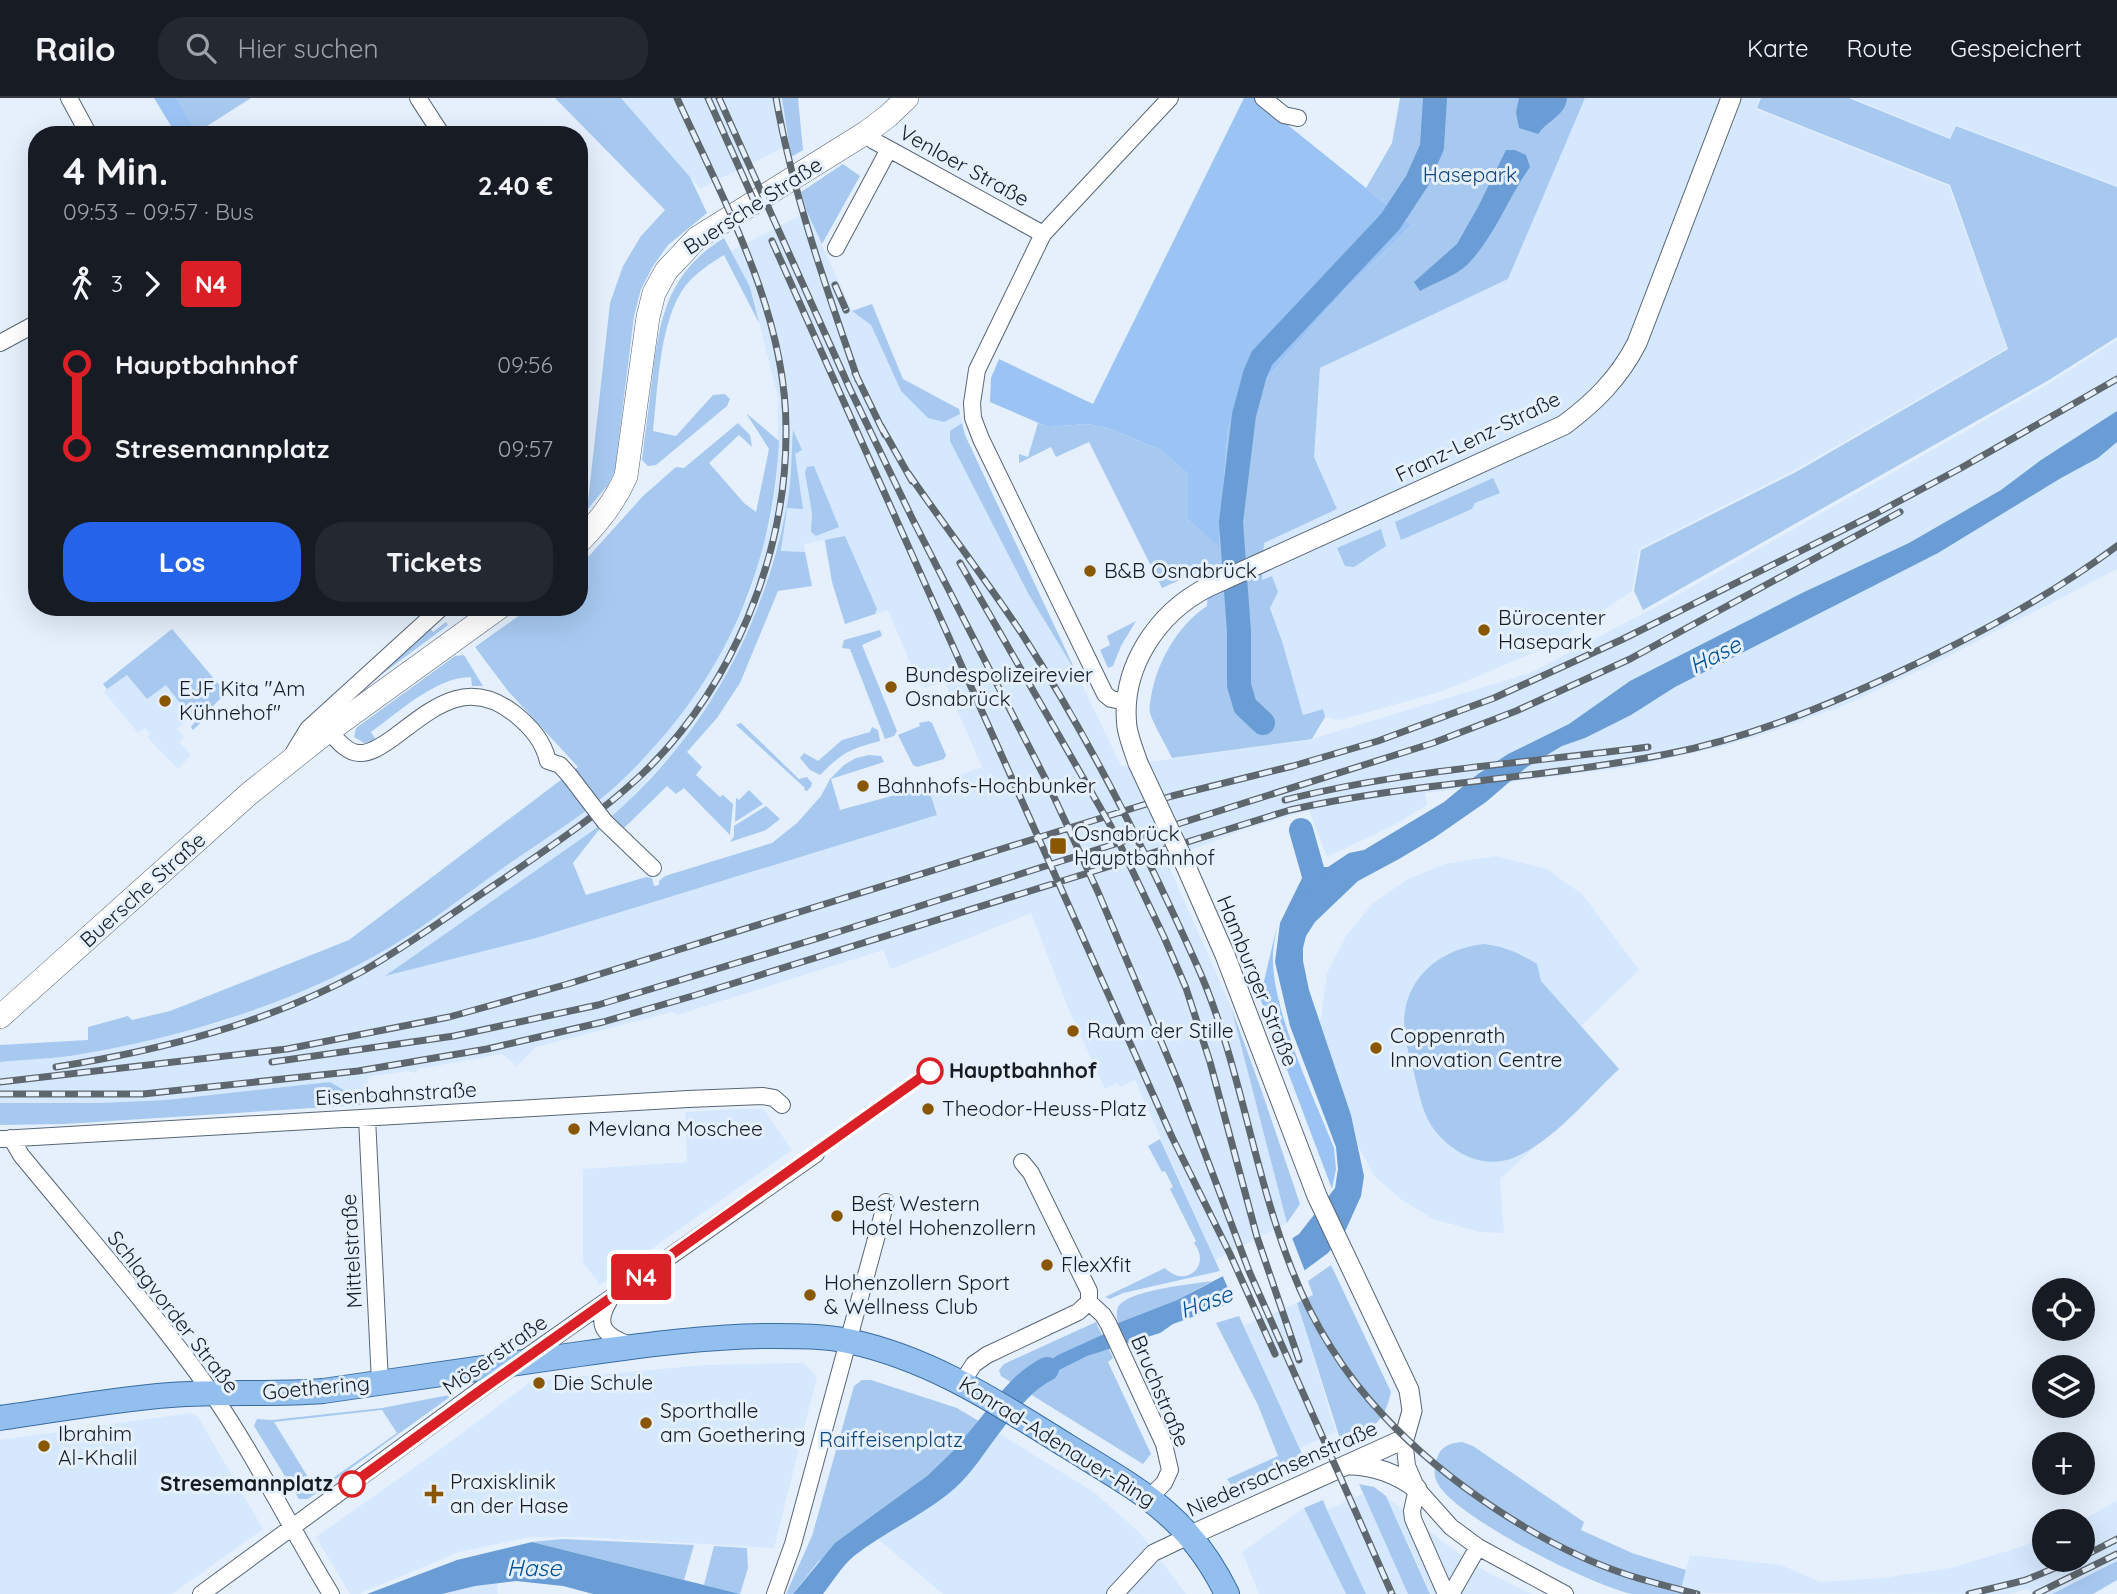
<!DOCTYPE html>
<html lang="de">
<meta charset="utf-8">
<style>
body{margin:0;font-family:Quicksand,sans-serif;background:#242831;color:#f1f3f6;height:100vh;display:flex;flex-direction:column;font-size:26px;white-space:nowrap}
*{box-sizing:border-box;margin:0}
p{font-size:23px;color:#9ea1a6}
.icon{flex:none;width:38px;height:38px;fill:none;stroke:currentColor;stroke-width:2;stroke-linecap:round;stroke-linejoin:round}
.map{position:relative;flex:1;overflow:hidden}
.panel{position:absolute;left:28px;top:28px;width:560px;height:490px;display:flex;flex-direction:column;background:#171b24;border-radius:28px;box-shadow:0 7px 28px #0002}
.panel>*{flex:none}
.badge{padding:0 14px;border-radius:5px;font-size:24px;line-height:46px}
.controls{position:absolute;left:2032px;top:1180px;display:grid;gap:14px}
.controls a{display:grid;place-items:center;width:63px;height:63px;border-radius:50%;background:#171b24;box-shadow:0 7px 28px #0002;font-size:35px}
.map>.badge{position:absolute;translate:-50% -50%;box-shadow:0 0 0 4px #fff}
.legs{display:flex;align-items:center;gap:10px;height:77px;padding:0 35px;font-size:23px}
.legs p{margin-inline-start:auto}
.headline{display:flex;align-items:center;justify-content:space-between;height:119px;padding:0 35px}
h1{font-size:38px;font-weight:700;line-height:52px}
.action{display:flex;gap:14px;margin-top:auto;padding:14px 35px}
.action a{flex:1;height:80px;border-radius:28px;background:#2563eb;color:#fff;font-size:28px;font-weight:700;line-height:80px;text-align:center}
.action a+a{background:#242831;color:#f1f3f6}
ul{padding:0 35px;list-style:none}
li{display:flex;align-items:center;gap:24px;height:84px;font-size:26px}
li i{display:grid;place-items:center;width:10px;height:100%;margin:0 9px;background:currentColor}
li i::after{content:'';width:18px;height:18px;margin:-9px;border:5px solid;border-radius:50%;background:#171b24}
li p{margin-inline-start:auto}
li:first-child i{background:linear-gradient(#0000 50%,currentColor 0)}
li:last-child i{background:linear-gradient(currentColor 50%,#0000 0)}
header{display:flex;align-items:center;gap:42px;box-sizing:border-box;height:98px;padding:0 35px;background:#171b24;border-bottom:2px solid #363941}
header strong{font-size:33px}
nav{display:flex;gap:38px;margin-inline-start:auto;font-size:24px}
.search{width:490px;height:63px;background:#242831;display:flex;align-items:center;gap:18px;box-sizing:border-box;padding:0 24px;border-radius:28px;color:#9ea1a6;font-size:26px}
.map>svg:first-child{display:block}
</style>
<header>
<strong>Railo</strong>
<div class="search"><svg class="icon" aria-label="search" viewBox="0 0 24 24"><circle cx="10" cy="10" r="6"/><path d="M15 15l6 6"/></svg>Hier suchen</div>
<nav><a>Karte</a><a>Route</a><a>Gespeichert</a></nav>
</header>
<div class="map">
<svg width="2117" height="1496" viewBox="0 0 2117 1496">
<rect width="100%" height="100%" fill="#e5f0fc"/>
<path fill="#d6e8fd" fill-rule="evenodd" d="M621,0H782L788,47L700,91Z
M1585,0H1760L1756,11L1949,88L2007,250L1795,372L1639,451L1632,493L1552,547L1440,594L1340,622L1325,619L1322,611L1303,617L1282,543L1262,482L1264,445L1337,411L1314,359L1320,270L1508,181Z
M1852,0H2117V88L1956,27L1950,40Z
M807,114L852,213L871,227L901,293L944,324L960,316L962,325L950,333L1029,497L1077,576L1121,668L1312,641L1530,575L1667,503L2050,285L2117,242V471L1933,566L1845,607L1771,634L1721,649L1629,669L1425,695L1427,707L1422,710L1398,725L1327,759L1309,712L1245,731L1166,762L1231,909L1287,1125L1215,1162L1135,982L1120,989L1117,985L1105,991L1069,912L1031,815L891,871L883,852L677,917L672,914L536,949L517,968L502,956L418,971L416,975L407,973L368,979L369,994L349,995L330,984L166,1002L99,1005H0V964L80,956L219,925L307,891L392,848L584,713L748,502L770,424L777,381L778,300L750,189L731,153ZM785,419L781,453L805,454L804,446L824,442L832,484L845,526L888,512L919,586L925,590L945,584L982,669L928,688L937,717L536,840L388,877L605,724L624,708L678,649L725,582L760,507Z
M172,531L226,595L211,610L213,613L193,632L191,629L195,624L191,619L177,631L184,639L179,644L191,657L178,671L147,639L150,636L145,630L138,635L104,594L107,591L103,586Z
M1495,758L1547,771L1583,797L1639,872L1581,928L1619,971L1500,1081L1504,1135L1480,1134L1433,1121L1402,1102L1375,1079L1358,1048L1351,1017L1320,925L1327,875L1347,837L1373,805L1408,781L1445,766Z
M736,1011H763L792,1052L600,1187L583,1164V1071L687,1064L685,1014Z
M1297,1205L1336,1334L1300,1350L1244,1228Z
M804,1265L817,1279L774,1450L582,1439H531L459,1454L359,1496H350L316,1439L442,1350L532,1283L704,1267Z
M190,1315L198,1319L263,1431L172,1496H0V1342Z
M999,1335L1095,1395L1140,1435L1186,1496H943L878,1441L917,1418L955,1390L975,1368Z
M1363,1396L1408,1496H1366L1327,1412Z
M1387,1399L1444,1445L1485,1473L1532,1496H1431Z
M2117,1402V1463L2052,1496H2033L2029,1491L2007,1496L1680,1495L1690,1457L1781,1467L1820,1484L1882,1480L1951,1470L2021,1449L2044,1439V1461H2082V1423Z
M1304,1410L1346,1496H1259L1242,1454Z
M497,1485L498,1496H442L475,1488Z"/>
<path fill="#a7c9f0" fill-rule="evenodd" d="M176,0H251L196,35Z
M555,0H621L690,79L707,115L668,147L653,168L641,191L634,218L615,372L608,387L587,412L610,205L623,168L641,138L665,112Z
M782,0H798L803,52L791,59Z
M1400,0H1585L1508,181L1320,270L1314,359L1337,411L1264,445L1262,482L1272,478L1278,494L1270,510L1282,543L1303,617L1323,611L1325,619L1312,641L1172,660C1165,645 1155,630 1150,615C1149,610 1150,605 1151,599C1157,564 1177,528 1207,508L1209,469L1162,490L1089,344L1056,359L1051,349L1019,365V356L1028,359L1038,325L1048,329L1087,326L1108,330L1159,351L1188,376V422L1219,447L1228,328L1268,279L1344,193L1412,127L1366,90L1392,45Z
M1761,0H1849L1950,41L1956,28L2117,89V239L2049,282L1643,512L1634,493L1641,452L1796,374L2008,251L1950,87L1757,10Z
M843,66L860,78L822,146L807,114L801,94Z
M724,140L750,189L759,225L724,157C711,165 697,174 686,187C659,222 658,290 653,333L676,338L713,297L725,296L730,301L727,308L656,367L648,368L642,362C645,335 649,309 652,282C659,221 668,174 724,140Z
M872,206L903,281L959,311L960,316L944,324L928,320L901,293L871,227L852,213Z
M746,315L779,343C772,484 714,600 609,694C577,722 538,745 503,770C466,796 430,825 392,848C300,903 186,939 81,956C55,961 27,961 0,964V947L88,942V929L128,918L132,922L170,913L349,842L578,669L508,593L475,549L531,509H579V469L643,398L676,369L684,370L738,325L750,337L752,349L739,337L709,365L744,405L756,414L769,351Z
M962,325L965,337L1077,576L1029,497L950,343V333Z
M793,332L802,352L795,356L803,411L787,410L781,453L805,454L812,488L778,493L740,585L717,620L687,654L702,669L696,677L720,699L723,697L733,706L730,737L684,690L676,696L667,688L617,737L605,724L573,765L586,797L646,779L652,780L654,788L659,787V783L665,778L772,745L797,725L821,698L830,681L844,667L856,660L869,657L881,658L884,664L831,681L840,712L928,688L937,717L536,840L385,878L605,724C701,643 762,534 786,412C792,386 791,358 793,332Z
M814,368L839,429L816,438L811,434L812,415L805,374L807,369Z
M1493,380L1500,395L1475,405L1472,411L1401,442L1395,424Z
M1381,431L1386,448L1354,469L1345,468L1337,450Z
M845,438L877,511L875,516L845,526L832,484L825,442Z
M1136,523L1121,548L1113,568L1108,570L1100,552L1110,547L1107,538Z
M446,524L448,527L362,591L430,530L433,534Z
M172,531L226,595L211,610L213,613L193,632L191,629L195,624L191,619L166,587L147,601L127,577L107,591L103,586Z
M880,532L882,538L862,547L897,633L894,638L885,641L850,551L842,550L844,542Z
M464,557L483,588H472L471,579C436,579 399,614 371,634L376,642L364,645L354,639L356,630L455,558Z
M929,623L932,625L946,657L944,661L917,669L913,667L898,637L920,628L919,625Z
M741,625L799,681L807,679L812,685L811,689L807,693L804,692L805,690L736,627Z
M872,629L878,632L880,643C850,651 843,654 820,677L810,672L800,660L804,655L818,663L842,642L870,634Z
M749,692L763,706L735,724L736,700L739,702Z
M766,708L780,721L766,732L730,744L734,738V728Z
M1483,846C1504,848 1519,855 1537,866L1541,883L1619,971C1589,999 1552,1045 1513,1060C1482,1072 1449,1054 1431,1027C1421,1011 1418,990 1413,971C1409,956 1404,941 1404,924C1405,879 1441,851 1483,846Z
M1231,909L1261,991L1300,1106L1287,1125Z
M330,984L349,995L376,993L377,1006L64,1026L0,1027V1005H99L166,1002Z
M1160,1041L1220,1173L1123,1195L1110,1201L1105,1199L1165,1170C1185,1191 1212,1168 1194,1145L1196,1143L1170,1091L1173,1089L1165,1073L1162,1074L1148,1048Z
M1331,1167L1391,1294C1384,1327 1370,1332 1341,1344L1297,1205L1313,1197L1308,1183Z
M1212,1183L1177,1202L1118,1225C1117,1220 1116,1214 1118,1209C1128,1192 1193,1186 1212,1183Z
M1239,1218L1304,1360L1233,1390L1227,1381L1278,1358L1258,1307L1216,1225Z
M1096,1224L1102,1237L1014,1286L1001,1278L999,1272L1004,1266Z
M1109,1251L1113,1260L1108,1264L1151,1356L1143,1366L1027,1294C1040,1279 1089,1254 1109,1251Z
M862,1282H871L957,1310L982,1325L927,1378L818,1464L793,1496H786L812,1438L854,1288Z
M454,1296L308,1401H299L254,1328L257,1321L272,1322L382,1310ZM382,1312L397,1335L316,1392L274,1324Z
M1462,1344L1473,1348L1584,1424L1581,1432L1632,1455L1686,1472L1680,1495L1685,1496C1668,1496 1648,1496 1632,1496C1592,1488 1457,1420 1438,1386C1433,1378 1434,1369 1437,1360C1441,1348 1450,1345 1462,1344Z
M1359,1386L1374,1389L1386,1398L1430,1496H1408Z
M1323,1402L1327,1412L1366,1496H1346L1304,1410Z
M562,1441L694,1447L684,1482L532,1444Z
M714,1448L747,1450L748,1470L740,1496L704,1487Z
M2117,1463V1482L2093,1496H2052Z"/>
<path fill="#9bc4f4" d="M154,0H176L198,37H172L171,28Z
M1244,0H1254L1412,127L1344,193L1268,279L1228,328L1219,448L1188,422V376L1159,351L1108,330L1087,326L1048,329L990,304L991,280L999,261L1093,306Z
M1277,828C1275,840 1272,853 1273,865C1275,919 1314,999 1334,1050L1336,1071L1332,1091L1260,900Z"/>
<path fill="#6a9dd5" d="M1519,0H1567C1566,17 1547,23 1538,36L1519,30L1516,14Z
M1506,52H1515L1526,57L1530,69C1508,100 1495,138 1468,166C1456,178 1434,185 1420,193L1414,184L1457,146L1478,109Z
M2117,313V344L2098,360L2061,380L1938,455L1675,589L1631,617L1585,640L1562,648L1527,669L1486,704L1434,740L1399,761L1358,783L1315,824L1306,838L1303,850V863L1309,892L1351,1017L1364,1078L1361,1098L1343,1138L1328,1155L1301,1175L1267,1192L1173,1226L1160,1235L1087,1258L1035,1284L1027,1294L1014,1286L1058,1257L1102,1237L1118,1225L1177,1202L1279,1149L1299,1136L1335,1090L1338,1071L1336,1049L1290,928L1275,864L1280,825L1306,772V764L1310,761L1322,769H1328L1349,755L1364,752L1444,704L1478,676L1508,656L1569,626L1630,583L1802,495L1909,445L2001,392L2041,362Z
M982,1325L999,1335C985,1354 972,1375 954,1391C924,1417 886,1433 854,1458C842,1468 833,1483 823,1496H793L835,1445L927,1378Z
M532,1444L740,1496H741H593L563,1488L516,1483L475,1488L442,1496H367L457,1462Z"/>
<path fill="#e5f0fc" d="M1291,1137L1306,1176L1269,1195L1235,1207L1221,1174L1277,1146Z"/>
<g fill="none" stroke-linecap="round" stroke-linejoin="round">
<path stroke="#6a9dd5" stroke-width="24" d="M1263,625L1245,608L1239,587V534L1231,424L1244,317L1255,276L1262,260L1390,124L1417,83L1432,49L1435,0
M1301,732L1318,792
M968,1353C995,1326 1013,1288 1047,1271"/>
<g stroke="#586677" stroke-width="18">
<path id="minor" d="M69,0L89,37
M418,0L442,37
M1263,0L1284,17L1298,20
M867,34L874,43L889,51L1043,136
M836,150L889,51
M0,245L37,225
M1127,604L1111,601L1105,596L981,341L973,320L972,305L977,272L1043,136L1170,0
M330,634C337,642 347,655 359,655C371,656 384,646 393,640C433,610 467,578 515,616C532,630 543,643 548,663L560,667L569,677
M294,654L308,631L442,509
M605,724L653,770
M367,1020L380,1284
M11,1040L21,1057C85,1135 153,1212 211,1294C255,1358 290,1429 331,1496
M0,1041L688,1001L762,998L774,1000L782,1007
M609,1203C594,1228 605,1238 630,1247
M1089,1204L1103,1217L1108,1225L1164,1346L1170,1372L1164,1385L1149,1400
M962,1284L974,1266L987,1257L1078,1214L1089,1204V1193L1031,1075L1022,1064
M1404,1341L1407,1368L1417,1391L1451,1429L1478,1449L1565,1496
M1417,1391L1412,1413L1413,1421L1446,1496
M201,1496L481,1291L816,1056
M775,1496L793,1446L886,1104
M1115,1496L1153,1455L1191,1437
M1451,1496L1478,1449"/>
</g>
<g stroke="#586677" stroke-width="21">
<path id="tertiary" d="M1138,665C1134,653 1129,641 1127,629C1120,570 1157,515 1208,489L1564,327C1595,304 1619,280 1637,245L1731,0
M1181,757L1225,857L1317,1098L1409,1292L1412,1313L1404,1341L1191,1437
M1349,1367C1373,1367 1398,1376 1417,1391"/>
</g>
<g stroke="#586677" stroke-width="24">
<path id="secondary" d="M579,444C599,424 615,404 626,378L648,219L654,195L666,173L697,140L867,34L888,18L907,0
M0,919L250,695L319,640L500,509"/>
</g>
<g stroke="#386ba0" stroke-width="26">
<path id="primary" d="M0,1320C57,1312 114,1301 171,1297C222,1293 272,1297 323,1293C408,1280 494,1269 580,1256C644,1247 709,1238 775,1238C799,1238 825,1238 848,1243C930,1260 998,1305 1067,1348C1138,1392 1189,1417 1227,1496"/>
</g>
<use href="#minor" stroke="#fff" stroke-width="16"/>
<use href="#tertiary" stroke="#fff" stroke-width="19"/>
<use href="#secondary" stroke="#fff" stroke-width="23"/>
<use href="#primary" stroke="#93bfef" stroke-width="24"/>
<g stroke="#5e666e" stroke-width="7">
<path id="rail" d="M708,0L755,105
M719,0L850,291L912,420L1047,684L1098,794L1179,986L1249,1173L1392,1496
M776,0C793,97 826,189 858,282
M772,143L1172,1039L1230,1156L1275,1256
M835,187L846,212
M855,275L885,337
M881,328L912,383
M908,375C946,430 987,483 1024,539C1090,642 1145,752 1195,863C1240,961 1252,1071 1292,1172C1312,1224 1344,1276 1383,1317C1444,1383 1542,1449 1628,1477C1650,1484 1674,1490 1697,1496
M960,465L1113,732L1164,839L1186,890L1210,964L1257,1139L1299,1262
M1285,702C1403,672 1527,665 1648,649
M272,964L454,938L598,907L819,840L1433,645L1516,613L1630,561L1900,414
M56,969C162,952 269,925 363,873C410,846 454,814 499,784C547,751 596,719 639,679C732,592 787,457 786,331C786,214 724,104 677,0
M0,984L287,951L449,919L568,886L1172,698L1293,668L1378,643L1494,600L1621,542L1875,416L1961,370L2117,281
M0,996H143L358,973L487,951L603,924L696,897L1290,712C1414,684 1542,681 1667,656C1749,640 1827,608 1901,573C1977,537 2050,498 2117,448
M2082,1459L2117,1441
M1969,1496L2026,1482L2076,1461
M2036,1496L2117,1456"/>
</g>
<use href="#rail" stroke="#e5f0fc" stroke-width="4.5" stroke-dasharray="13" stroke-linecap="butt"/>
<g stroke="#586677" stroke-width="18" stroke-linecap="butt">
<path id="minor-bridge" d="M569,677L605,724"/>
</g>
<g stroke="#586677" stroke-width="21" stroke-linecap="butt">
<path id="tertiary-bridge" d="M1138,665L1181,757"/>
</g>
<use href="#minor-bridge" stroke="#fff" stroke-width="16"/>
<use href="#tertiary-bridge" stroke="#fff" stroke-width="19"/>
</g>
<g fill="none" stroke-linecap="round" stroke-linejoin="round">
<g stroke="#fff" stroke-width="16">
<path id="line-1" d="M352,1386L481,1292L930,973"/>
</g>
<use href="#line-1" stroke="#db1f26" stroke-width="10"/>
</g>
<g fill="#885700" stroke="#e5f0fc" stroke-width="2.5">
<circle cx="1090" cy="473" r="7"/>
<circle cx="1484" cy="532" r="7"/>
<circle cx="891" cy="589" r="7"/>
<circle cx="165" cy="603" r="7"/>
<circle cx="863" cy="688" r="7"/>
<rect x="1049" y="739" width="18" height="18" rx="3.5"/>
<circle cx="1073" cy="933" r="7"/>
<circle cx="1376" cy="950" r="7"/>
<circle cx="928" cy="1011" r="7"/>
<circle cx="574" cy="1031" r="7"/>
<circle cx="837" cy="1118" r="7"/>
<circle cx="1047" cy="1167" r="7"/>
<circle cx="810" cy="1197" r="7"/>
<circle cx="539" cy="1285" r="7"/>
<circle cx="646" cy="1325" r="7"/>
<circle cx="44" cy="1348" r="7"/>
<path d="M430.5 1385.5h7v7h7v7h-7v7h-7v-7h-7v-7h7z"/>
</g>
<g fill="#fff" stroke="#db1f26" stroke-width="3.5">
<circle cx="930" cy="973" r="12"/>
<circle cx="352" cy="1386" r="12"/>
</g>
<g text-anchor="middle" stroke-width="6" stroke-linejoin="round" paint-order="stroke">
<g font-size="21" fill="#161c22" stroke="#e5f0fc">
<text transform="translate(964 68) rotate(29)" y="7">Venloer Straße</text>
<text transform="translate(753 108) rotate(-33)" y="7">Buersche Straße</text>
<text transform="translate(1478 339) rotate(-26)" y="7">Franz-Lenz-Straße</text>
<text transform="translate(143 792) rotate(-42)" y="7">Buersche Straße</text>
<text transform="translate(1257 883) rotate(68)" y="7">Hamburger Straße</text>
<text transform="translate(396 996) rotate(-3)" y="7">Eisenbahnstraße</text>
<text transform="translate(352 1153) rotate(-93)" y="7">Mittelstraße</text>
<text transform="translate(173 1214) rotate(52)" y="7">Schlagvorder Straße</text>
<text transform="translate(495 1257) rotate(-35)" y="7">Möserstraße</text>
<text transform="translate(316 1290) rotate(-5)" y="7">Goethering</text>
<text transform="translate(1160 1293) rotate(67)" y="7">Bruchstraße</text>
<text transform="translate(1057 1344) rotate(32)" y="7">Konrad-Adenauer-Ring</text>
<text transform="translate(1282 1371) rotate(-24)" y="7">Niedersachsenstraße</text>
</g>
<g font-size="21" fill="#11477c" stroke="#e5f0fc">
<text x="1470" y="84">Hasepark</text>
<text x="891" y="1349">Raiffeisenplatz</text>
</g>
<g font-size="21" fill="#161c22" stroke="#e5f0fc" text-anchor="start">
<text x="1104" y="480">B&amp;B Osnabrück</text>
<text x="1498" y="527">Bürocenter<tspan x="1498" dy="24">Hasepark</tspan></text>
<text x="905" y="584">Bundespolizeirevier<tspan x="905" dy="24">Osnabrück</tspan></text>
<text x="179" y="598">EJF Kita "Am<tspan x="179" dy="24">Kühnehof"</tspan></text>
<text x="877" y="695">Bahnhofs-Hochbunker</text>
<text x="1074" y="743">Osnabrück<tspan x="1074" dy="24">Hauptbahnhof</tspan></text>
<text x="1087" y="940">Raum der Stille</text>
<text x="1390" y="945">Coppenrath<tspan x="1390" dy="24">Innovation Centre</tspan></text>
<text x="942" y="1018">Theodor-Heuss-Platz</text>
<text x="588" y="1038">Mevlana Moschee</text>
<text x="851" y="1113">Best Western<tspan x="851" dy="24">Hotel Hohenzollern</tspan></text>
<text x="1061" y="1174">FlexXfit</text>
<text x="824" y="1192">Hohenzollern Sport<tspan x="824" dy="24">&amp; Wellness Club</tspan></text>
<text x="553" y="1292">Die Schule</text>
<text x="660" y="1320">Sporthalle<tspan x="660" dy="24">am Goethering</tspan></text>
<text x="58" y="1343">Ibrahim<tspan x="58" dy="24">Al-Khalil</tspan></text>
<text x="450" y="1391">Praxisklinik<tspan x="450" dy="24">an der Hase</tspan></text>
</g>
<g font-size="21" font-weight="bold" fill="#161c22" stroke="#e5f0fc" text-anchor="start">
<text x="949" y="980">Hauptbahnhof</text>
<text x="333" y="1393" text-anchor="end">Stresemannplatz</text>
</g>
<g font-size="23" font-style="italic" fill="#005296" stroke="#e5f0fc">
<text transform="translate(1715 557) rotate(-27)" y="8">Hase</text>
<text transform="translate(1206 1204) rotate(-20)" y="8">Hase</text>
<text x="534" y="1478">Hase</text>
</g>
</g>
</svg>
<div class="controls">
<a><svg class="icon" aria-label="locate" viewBox="0 0 24 24"><circle cx="12" cy="12" r="6"/><path d="M12 2v4M12 18v4M2 12h4M18 12h4"/></svg></a>
<a><svg class="icon" aria-label="layers" viewBox="0 0 24 24"><path d="M12 4l9 5-9 5-9-5zM3 14l9 5 9-5"/></svg></a>
<a>+</a>
<a>−</a>
</div>
<b class="badge" style="left:641px;top:1179px;background:#db1f26;color:#fff">N4</b>
<section class="panel">
<div class="headline"><div><h1>4 Min.</h1><p>09:53 – 09:57 · Bus</p></div><b>2.40 €</b></div>
<div class="legs"><svg class="icon" aria-label="walk" viewBox="0 0 24 24"><circle cx="13" cy="4" r="2"/><path d="M13 8l-2 6 4 7M11 14l-3 7M7 12l3-4h3l4 4"/></svg>3<svg class="icon" aria-label="forward" viewBox="0 0 24 24"><path d="M9 5l7 7-7 7"/></svg><b class="badge" style="background:#db1f26;color:#fff">N4</b></div>
<ul>
<li><i style="color:#db1f26"></i><b>Hauptbahnhof</b><p>09:56</p></li>
<li><i style="color:#db1f26"></i><b>Stresemannplatz</b><p>09:57</p></li>
</ul>
<div class="action"><a>Los</a><a>Tickets</a></div>
</section>
</div>
